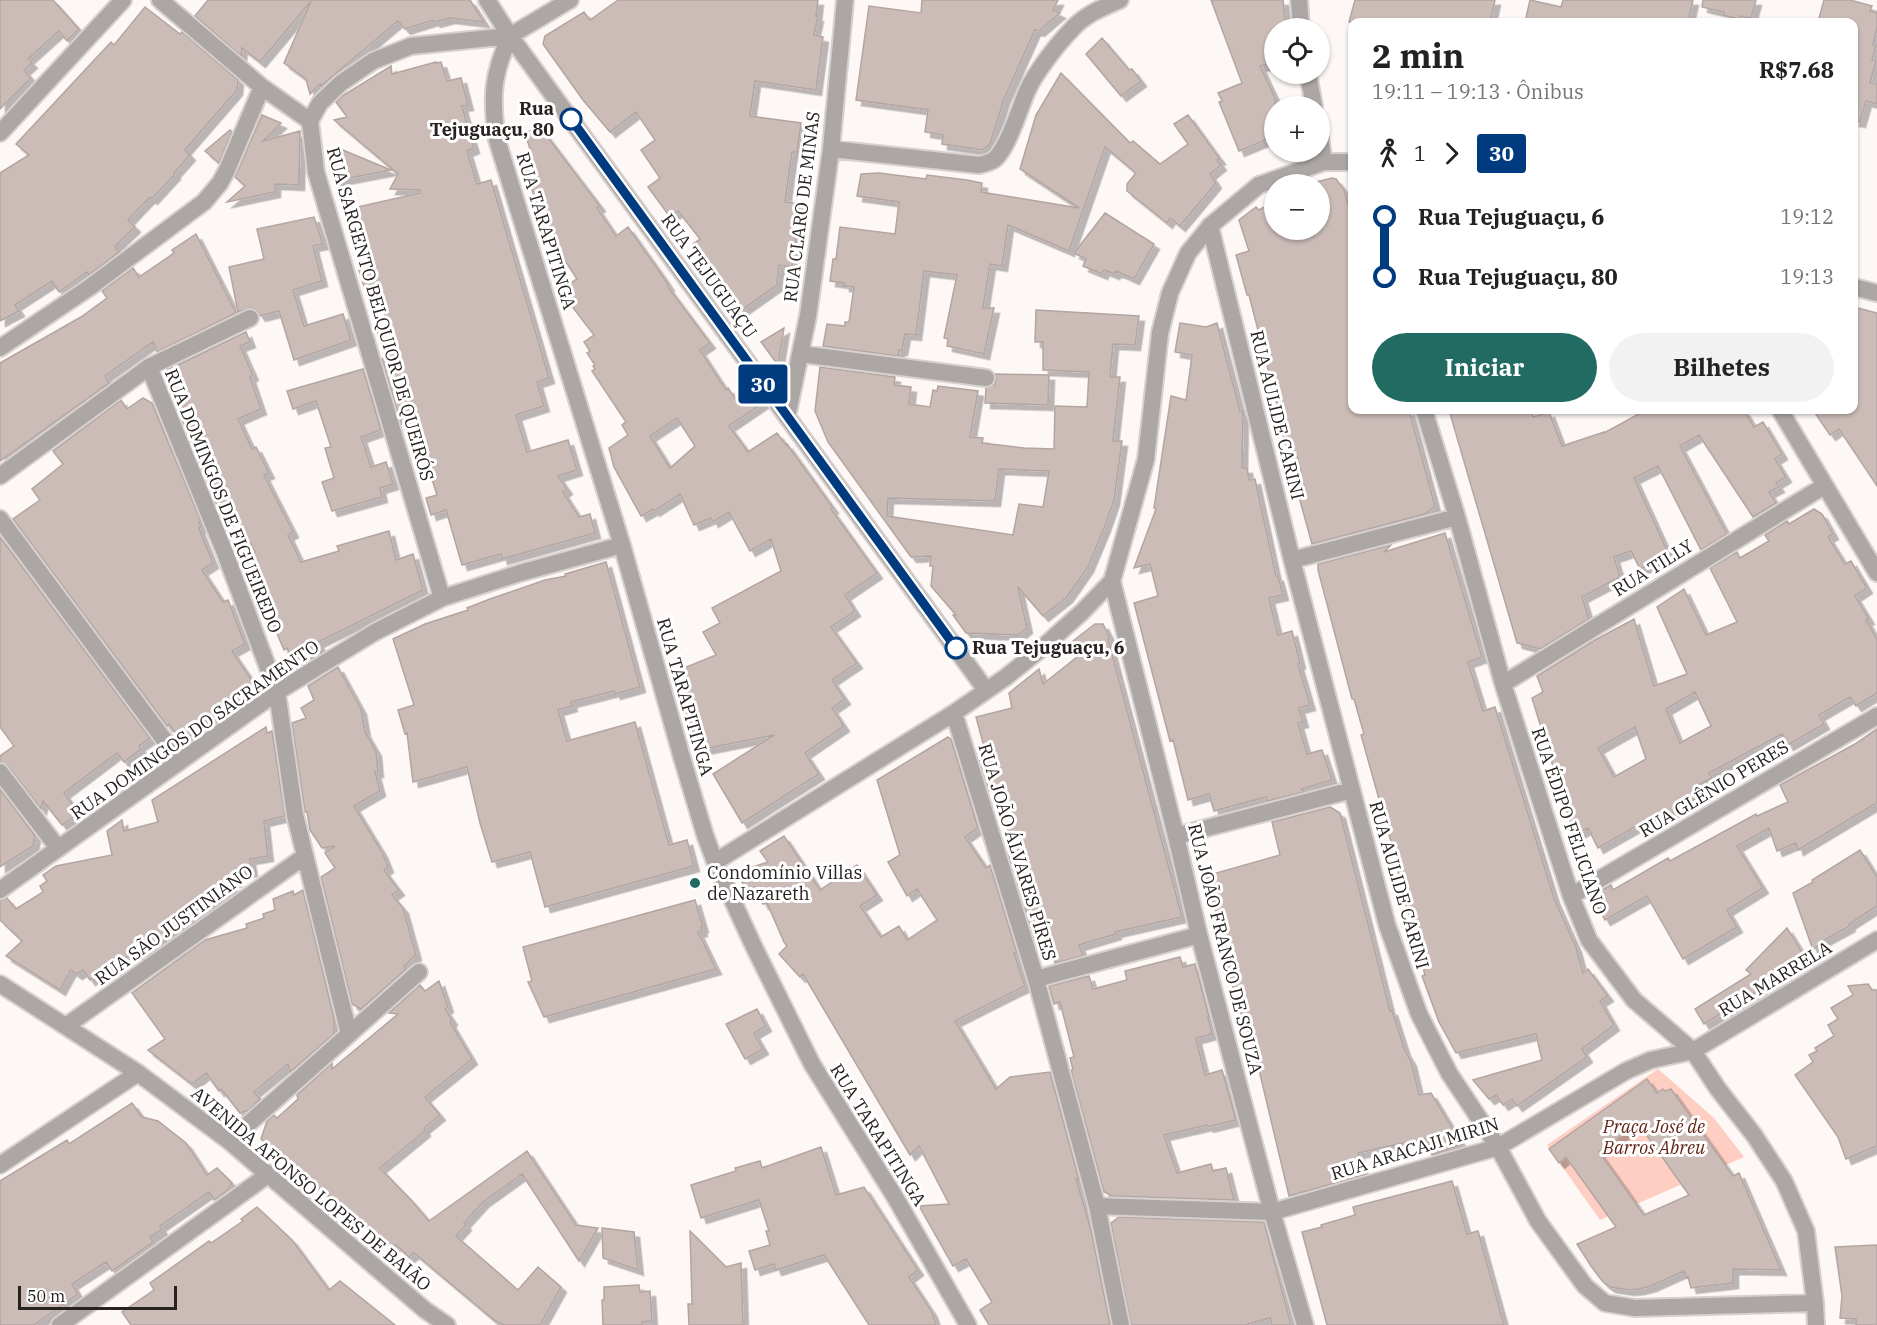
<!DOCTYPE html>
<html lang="pt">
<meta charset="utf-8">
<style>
body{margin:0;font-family:"IBM Plex Serif",serif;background:#f2f2f2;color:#222;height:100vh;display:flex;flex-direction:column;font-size:22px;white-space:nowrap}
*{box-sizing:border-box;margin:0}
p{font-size:20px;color:#767676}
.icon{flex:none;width:33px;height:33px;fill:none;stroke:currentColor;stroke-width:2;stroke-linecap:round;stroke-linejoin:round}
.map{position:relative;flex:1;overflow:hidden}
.side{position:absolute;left:1348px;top:18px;width:510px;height:396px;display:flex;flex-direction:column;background:#fff;border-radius:12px;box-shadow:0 2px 4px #0004}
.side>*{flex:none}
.badge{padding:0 12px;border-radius:4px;font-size:21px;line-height:39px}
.buttons{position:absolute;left:1264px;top:18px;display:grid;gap:12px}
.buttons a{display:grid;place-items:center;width:66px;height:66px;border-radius:50%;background:#fff;box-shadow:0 2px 4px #0004;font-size:30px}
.scale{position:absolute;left:18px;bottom:15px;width:159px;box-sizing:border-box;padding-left:6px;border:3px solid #272120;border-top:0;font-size:16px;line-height:21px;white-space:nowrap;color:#272120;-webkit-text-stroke:4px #fff;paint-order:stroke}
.map>.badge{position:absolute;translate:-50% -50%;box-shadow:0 0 0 3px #fff}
.legs{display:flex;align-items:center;gap:9px;height:66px;padding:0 24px;font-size:20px}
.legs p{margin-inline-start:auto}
.summary{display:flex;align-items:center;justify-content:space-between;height:102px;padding:0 24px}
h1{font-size:33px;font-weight:800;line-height:45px}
.action{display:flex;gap:12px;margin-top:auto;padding:12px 24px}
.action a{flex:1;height:69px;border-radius:36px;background:#226b62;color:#fff;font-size:24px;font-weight:800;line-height:69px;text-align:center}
.action a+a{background:#f2f2f2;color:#222}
ul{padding:0 24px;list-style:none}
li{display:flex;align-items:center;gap:21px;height:60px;font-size:22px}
li i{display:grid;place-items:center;width:9px;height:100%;margin:0 8px;background:currentColor}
li i::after{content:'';width:15px;height:15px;margin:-8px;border:4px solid;border-radius:50%;background:#fff}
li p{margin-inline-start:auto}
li:first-child i{background:linear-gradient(#0000 50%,currentColor 0)}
li:last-child i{background:linear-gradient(currentColor 50%,#0000 0)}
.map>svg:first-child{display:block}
</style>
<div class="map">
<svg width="1877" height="1325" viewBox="0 0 1877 1325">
<defs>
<filter id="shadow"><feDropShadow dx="5.5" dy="5.5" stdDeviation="0" flood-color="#0004"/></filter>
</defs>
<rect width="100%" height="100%" fill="#fdf7f5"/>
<path fill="#ffcec2" d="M1658,1069L1714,1118L1744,1157L1600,1220L1547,1145Z"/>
<path fill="#cbbcb8" stroke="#b4a5a1" stroke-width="1.5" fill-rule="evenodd" filter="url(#shadow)" d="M0,0H53L79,29L67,41L59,31L28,59L32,63L24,70L31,78L0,109Z
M208,0H470L484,22L450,18L435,22L433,20L405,29L398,21L321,86L320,84L310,94L306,79L284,63L311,1L260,62L242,48L241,56L195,16Z
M618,0H818L816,16H818L814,35L823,37L816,90L755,81L750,116L801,123L797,152H792L785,202L800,204L792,267L779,265L777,285L739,312L699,258L702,257L693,244L700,239L678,211L670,217L648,187L660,178L641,150L655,140L636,112L610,132L583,100L543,44L545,36L584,12L590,20Z
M922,0H1058L1053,10L1060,13L1039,31L1035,30L1004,99L990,144L983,150L942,144L943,135L925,132L928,110L856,100L869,6L921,13Z
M1211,0H1283L1286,28H1275V63L1260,66L1275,98V136L1239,151L1219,102L1222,101L1218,93L1242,83Z
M1355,0H1495L1490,22H1349Z
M1530,0L1561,7L1563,0H1693L1688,22H1525Z
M1703,0H1756L1751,18L1740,16L1739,19L1723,15L1724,12L1702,7Z
M1824,0H1850L1872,6L1870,11L1877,13V27L1873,45L1876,46L1872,60L1876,61L1870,83L1877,84V104L1866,101L1860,122L1854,121V22H1818Z
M145,7L180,34L182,32L238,80L237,90L185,150L190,155L174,173L175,174L152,199L150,197L128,220L135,227L115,246L119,252L89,275L87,272L59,292L52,281L15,305L19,311L0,321V173L29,155L16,144L111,42L114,45Z
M1102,38L1129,70L1132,69L1141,81L1121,96L1086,54Z
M436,62V63L441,62L447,81L461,78L468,105L462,106L474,148L467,151L477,184L491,180L549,378L537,382L544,406L516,415L527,452L568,440L577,470L558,476L567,489L563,492L579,517L590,514L595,533L502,559L501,554L462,565L446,510L431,515L426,498L437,495L423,451L413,454L403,423L401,424L382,359L385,357L377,331L389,328L379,297L368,300L359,270L373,266L353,208L420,193V190L390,189L398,174L334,120L347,117L336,102L342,96L391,66L392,74Z
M1061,73L1130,143L1133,141L1160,164L1188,144L1174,124L1188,115L1220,159L1217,160L1221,165L1210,174L1216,183L1180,226L1170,218L1167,223L1127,191V184L1136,173L1105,147L1069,251L1008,225L1002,266L990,264L983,308H994L984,354L947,346L948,339L944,338L957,275L924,271L916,335L905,334L902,350H899L898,356L823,346L827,324L845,326V322H849L854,287L844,286V283L830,281L833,259H836L840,227L895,234L899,202L857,196L861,174L879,173L926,179L927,175L967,180L982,183L981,192L1079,208L1020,169L1036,115Z
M262,115L281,123L263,141L300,131L299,185L275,184V192L227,202L245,186L235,177Z
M540,127L600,206L597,208L616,236L628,227L664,278L669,286L668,287L710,343L700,350L726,390L728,388L737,401L755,390L764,402L729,426L748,452L777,433L786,445L787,444L833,508L831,509L877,573L845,595L855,611L831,627L857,663L832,680L845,699L832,708L844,726L805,753L819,774L742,823L713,774L774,735L699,750L672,673L716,655L703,632L720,623L712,608L781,571L771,539L750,551L729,512L713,522L711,518L694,525L680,494L654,511L653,509L641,516L614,467L609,448L628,435L622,425L626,422L592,371L595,369L593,366L595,365L587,353L590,351L584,342L594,335L567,300L563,288L577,279L551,239L548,240L521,155L531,152L525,133ZM677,418L695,446L670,468L650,436Z
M230,130L232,132L219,163L205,151Z
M338,148L391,170L334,181L329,166L343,161Z
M1332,178L1336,179L1344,190L1353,221V410H1409L1435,506L1425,514L1312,544L1299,497L1306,495L1297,455L1289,457L1277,412H1279L1249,295H1247L1236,255L1249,251L1239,220L1256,207L1259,210L1275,201V230H1320V184H1317L1316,182Z
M1105,213L1154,244L1134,279L1116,271L1114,274L1104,270L1102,274L1083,266L1086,259L1074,253Z
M314,217L323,244L313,246L322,281L293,290L304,326L343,314L351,340L294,360L279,311L260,316L256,310L251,308L238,312L229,267L264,259L257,229Z
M196,234L236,313L157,352L153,342L105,376L109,383L0,461V363L81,317L107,298L102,291L133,268L139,277L174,253L172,250Z
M1854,307L1877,313V486L1839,429L1830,435L1813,410H1854Z
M1036,310L1139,316L1135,345L1113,344L1110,377H1120L1113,441H1122L1114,500L1105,526L1088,567L1067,597L1043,616L1018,587L1027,628L1018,635L966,633L953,615H956L931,586L933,566H930L931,556L911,557L828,442L815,411L820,367L895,377L894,385L911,387L909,404L930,407L933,390L937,391L938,386L978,391L970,437L983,438L982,443L1024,448L1054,449L1055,406L1087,407L1089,372L1043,370V342H1035ZM999,469L1049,471L1043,507L1019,504L1013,535L887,516L888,498L995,501Z
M1180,323L1206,327L1217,323L1240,411L1243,412L1242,468H1247L1249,480L1255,479L1276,576H1278L1283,595L1269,598L1278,635L1292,631L1300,663L1298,664L1310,705L1299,708L1303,722L1298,723L1307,754L1322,750L1332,780L1301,789L1305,792L1267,801L1266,797L1214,811L1209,794L1188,800L1173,740L1170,741L1134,603L1158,596L1150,564L1134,568L1156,509L1154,508L1171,396L1186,400L1192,355L1175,352Z
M784,328L778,365L761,342Z
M246,332L250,342L240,346L253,375L250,377L261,409L238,419L252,449L256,447L269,473L264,475L293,532L288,535L301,562L339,551L337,546L389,531L396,560L413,554L423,590L318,642L322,652L297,667L287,648L284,650L244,557L255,552L236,516L228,520L225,511L220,513L181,417L183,418L165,371Z
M363,369L381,430L361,437L371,467L386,462L393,484L380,488L382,497L332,511L322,482L334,478L325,448L331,447L316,401L293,409L287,391Z
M995,374L1049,375L1048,405L985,403L986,388L995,384L996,379Z
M143,398L152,403L201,521L199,522L201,527L199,528L213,563L202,570L223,602L228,600L245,644L232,651L259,691L182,742L169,724L167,726L13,519L40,500L32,489L63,464L53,451L121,400L127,409Z
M1449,410H1531L1533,417L1549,412L1562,446L1604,432V433L1646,410H1744L1754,427L1763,422L1782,454L1775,459L1786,477L1776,483L1779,487L1769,492L1776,503L1753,517L1699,435L1680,446L1727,534L1701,550L1658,466L1634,478L1670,557L1640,569L1631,551L1614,557L1620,577L1582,597L1589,619L1540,649L1517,643Z
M1814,509L1822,514L1833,534L1828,537L1845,564L1851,561L1867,588L1855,596L1869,619L1866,620L1877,639V693L1856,706L1850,697L1819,715L1824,724L1788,745L1782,734L1709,773L1712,778L1698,785L1702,795L1656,822L1654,816L1598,848L1588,828L1574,835L1532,698L1543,692L1537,676L1595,640L1634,619L1654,686L1687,674L1657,607L1684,589L1706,635L1737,622L1710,568L1737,552L1740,558L1769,541L1765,535L1787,521L1789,524ZM1695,692L1711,726L1680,743L1666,709ZM1635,727L1646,759L1614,777L1598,748Z
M1445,533L1482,657L1468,662L1483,711L1495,707L1554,898L1576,947L1583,973L1588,969L1608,996L1600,1001L1614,1025L1582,1049L1587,1057L1517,1106L1512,1099L1503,1105L1496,1095L1489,1099L1473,1080L1542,1060L1536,1034L1456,1053L1439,1022L1422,976L1425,975L1400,883L1397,863L1361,735L1364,734L1354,699H1352L1318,570V564L1391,545L1384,552Z
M0,537L150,738L139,746L141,749L124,762L117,753L64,793L79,813L62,825L43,801L41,809L8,766L0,762V756L14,746L0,727Z
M606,562L640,687L615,694L614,691L571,702L572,706L558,710L567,741L635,722L669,845L687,840L694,866L545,907L530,852L492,862L480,823L467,767L413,782L407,733L405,734L398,710L414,705L393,639L425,624L468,610L467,608L490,599L545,580L566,576L565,574Z
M1095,624H1103L1110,638L1108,639L1182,917L1115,932L1116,934L1079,945L1083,956L1055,963L1050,945L1037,948L1008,853L1013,850L1006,825L1016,823L1005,786L989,791L980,761L990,769L976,717L1012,708L1009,693L1039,669L1043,684L1077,657L1073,641Z
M338,667L361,709L365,732L376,751L378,772H375L380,791L354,806L382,852L388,867L384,870L399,890L392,895L403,908L416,955L404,966L406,969L361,1009L352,1004L321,877L335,868L325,853L335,846L322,848L310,830L307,812H305L292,723L306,718L301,708L314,700L308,686Z
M266,727L267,733L272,731L285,816L264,821L268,856L250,859L252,871L236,874L237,881L231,883L233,893L145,955H136L135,952L90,980L83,970L77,974L71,970L60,990L6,956L22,941L0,920V900L7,898L16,909L43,892L40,886L47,881L43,875L56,866L112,855L107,831L122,820L124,831L158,822L152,800Z
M1877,729V803L1798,850L1796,843L1777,851L1769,828L1737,846L1763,888L1727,910L1737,927L1683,959L1647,896L1605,920L1591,896L1611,885L1613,890L1668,858L1670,861L1756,814L1757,816L1788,802L1780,785L1855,744Z
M948,737L951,739L978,828L965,837L986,868L990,865L1017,953H1014L1025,986L955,1021L996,1089L1010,1077L1050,1072L1079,1180L1076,1179L1091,1230L1110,1325H989L980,1310L992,1302L966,1259L953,1266L919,1206L949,1204L919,1146L910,1155L803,974L800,977L779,954L787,946L784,942L767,903L763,904L755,887L746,891L738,872L768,862L760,851L784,836L820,890L857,865L877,895L860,906L881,937L899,926L907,940L937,920L917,889L907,896L888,862L900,855L877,780Z
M0,789L35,836L33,846L0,867Z
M1330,807L1340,813L1390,1011L1392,1010L1405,1051L1411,1061L1419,1095L1431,1093L1462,1144L1432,1155L1425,1138L1358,1153L1364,1175L1289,1196L1260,1074L1248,1030H1245L1239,1008H1238L1221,938H1223L1206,876L1280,855L1272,822Z
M1860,850L1877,877V906L1849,924L1850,926L1824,940L1813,950L1793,893L1813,882L1812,880Z
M303,890L334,1018V1034L290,1072L288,1064L254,1092L260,1099L249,1110L240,1113L221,1089L219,1091L206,1073L192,1084L148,1050L165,1039L132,993L205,940L247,928L246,924L264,918L263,914L275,910L273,899L293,891L294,895Z
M695,900L703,927H701L702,931L698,932L716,969L544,1017L528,982L532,981L523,947Z
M1787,928L1805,957L1777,979L1704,1024L1695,1009L1751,974L1746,970Z
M1180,957L1183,967L1195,964L1209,1017H1208L1212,1034L1197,1038L1196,1039L1205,1075L1222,1070L1236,1120L1208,1127L1207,1125L1164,1135L1177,1173L1211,1164L1213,1171L1226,1168L1234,1200L1113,1196L1104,1192L1071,1070H1073L1070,1058L1074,1057L1060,1002L1054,1004L1049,986L1089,976L1093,989L1127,980L1125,971Z
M439,981L448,1007L445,1009L452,1020L450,1022L472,1059L425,1097L440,1115L424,1128L425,1131L380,1168L412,1201L429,1221L527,1151L576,1225L598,1228L579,1261L522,1174L483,1202L464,1223L466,1225L456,1236L518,1290L538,1267L561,1287L540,1325H504L494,1320L414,1253L409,1257L396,1245L391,1248L358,1219L309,1181L261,1139L267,1121L274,1115L277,1118L298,1099L297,1095L332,1063V1069L398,1014L389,1013L420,985L425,991Z
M1868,984L1872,990H1877V1146L1846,1159L1838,1137L1795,1075L1813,1062L1809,1055L1817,1051L1815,1048L1834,1036L1828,1025L1838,1019L1831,1008L1853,995L1848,986Z
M757,1009L766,1026L754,1033L763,1049L745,1059L726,1024Z
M1647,1079L1657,1093L1663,1089L1665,1091L1671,1089L1733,1176L1739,1173L1781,1270L1733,1269V1283L1691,1288L1688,1277L1686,1278L1684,1271L1651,1286L1639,1289L1629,1290L1610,1287L1603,1282L1591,1266L1577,1244L1616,1227L1566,1157L1559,1163L1549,1149ZM1638,1123L1689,1195L1644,1215L1599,1152Z
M132,1103L142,1117L158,1121L186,1143L207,1175L217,1168L232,1183L228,1190L214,1200L209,1192L160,1226L162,1230L150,1237L153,1242L112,1271L106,1262L72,1284L78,1294L34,1325H0V1181L67,1140L69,1144Z
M821,1147L836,1195L864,1187L918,1270L909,1277L932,1312L936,1325H869L824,1255L776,1270L774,1264L755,1270L749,1251L770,1245L766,1231H769L759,1200L701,1218L691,1185L736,1171L735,1168L760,1161L762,1168Z
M1452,1181L1467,1234L1478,1231L1504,1325H1327L1302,1232L1322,1227L1321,1225L1355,1215L1353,1207Z
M257,1207L292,1240L329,1290L340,1281L395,1325H131L122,1312L154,1290L150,1283L209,1241L211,1243L243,1221L241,1219Z
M1119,1217L1264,1222L1291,1325H1272L1270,1318L1245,1325H1131L1111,1223Z
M602,1228L634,1232L638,1270L603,1258Z
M690,1231L726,1267L741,1263L743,1325H689L688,1304H692Z
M1877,1245V1325H1856V1319L1840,1318L1842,1296L1835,1247Z
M639,1285L640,1292L650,1291L652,1321L642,1322L643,1325H603L602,1300H604V1287Z"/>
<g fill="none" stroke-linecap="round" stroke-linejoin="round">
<g stroke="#d6d0cf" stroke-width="20">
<path id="minor" d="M160,0L262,87L310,121
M487,0L510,36L986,690
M1299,0L1301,28
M510,36C492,75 491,98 497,140L622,545L682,758L705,835L715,862L754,947L812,1064L895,1197L968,1325
M1308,74L1314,106
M0,133L123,0
M1320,138L1324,162
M831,149L979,165C985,163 991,163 996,158C1009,144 1019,110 1027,91C1035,73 1058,43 1073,28C1086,14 1102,8 1120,0
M1210,226L1292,560L1387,925L1419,1014L1449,1073L1498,1147L1538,1221L1585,1286L1605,1303L1635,1308L1815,1303
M0,348L90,287L204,202L220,183L227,170L262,87
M801,354L986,378
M149,367L225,553L277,692L295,815L349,1034
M1424,410L1457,517L1503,684L1571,896L1589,940L1634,1000L1693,1051L1718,1089L1754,1135L1784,1181L1806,1231L1815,1303L1816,1325
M1780,410L1877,573
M787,417L808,316L831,149L845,0
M0,476L149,367L250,318
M0,519L180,761
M1292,560L1457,517
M442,598L316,172L310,121L320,103L341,83L373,61L411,46L510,36L570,0
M1503,684L1824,486
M954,713L1036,979L1097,1206L1121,1325
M0,772L58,848
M1176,836L1352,790
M715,862L954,713L1006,677L1042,648L1082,612L1112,581
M0,890L277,692L375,632L442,598L520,573L622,545
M1571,896L1877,716
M1036,979L1199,935
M66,1026L305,856
M229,1141L419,972
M0,1165L138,1073
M1097,1206L1272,1212L1498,1147L1626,1071L1651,1060L1693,1051L1877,940
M60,1325L269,1174"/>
</g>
<g stroke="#d6d0cf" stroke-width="20">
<path id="tertiary" d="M1854,287L1877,293
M0,984L138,1073L229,1141L425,1310L447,1325
M1305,1325L1272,1212L1199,935L1176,836L1112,581L1146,459L1160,333L1170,293L1188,253L1210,226L1259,185L1324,162H1353"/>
</g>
<use href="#minor" stroke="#aca6a4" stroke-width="16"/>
<use href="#tertiary" stroke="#aca6a4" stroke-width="16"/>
</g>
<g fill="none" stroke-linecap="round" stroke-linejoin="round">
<g stroke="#fff" stroke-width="14">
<path id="line-1" d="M571,119L956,648"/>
</g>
<use href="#line-1" stroke="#003b80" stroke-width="9"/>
</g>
<g fill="#fff" stroke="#003b80" stroke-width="3">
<circle cx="571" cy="119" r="10"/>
<circle cx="956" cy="648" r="10"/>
</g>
<circle fill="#226b62" stroke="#fff" stroke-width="2" cx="695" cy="883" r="6"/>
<g text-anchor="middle" stroke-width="6" stroke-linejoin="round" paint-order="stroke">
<g font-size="18" font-weight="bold" fill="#272120" stroke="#fff" text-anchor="end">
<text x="554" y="115">Rua<tspan x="554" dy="21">Tejuguaçu, 80</tspan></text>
<text x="972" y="654" text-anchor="start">Rua Tejuguaçu, 6</text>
</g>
<g font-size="18" fill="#272120" stroke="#fff">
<text transform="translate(802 207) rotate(-83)" y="6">RUA CLARO DE MINAS</text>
<text transform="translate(546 231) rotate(73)" y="6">RUA TARAPITINGA</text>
<text transform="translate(709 276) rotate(54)" y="6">RUA TEJUGUAÇU</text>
<text transform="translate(380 314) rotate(74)" y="6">RUA SARGENTO BELQUIOR DE QUEIRÓS</text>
<text transform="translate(1277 415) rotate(76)" y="6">RUA AULIDE CARINI</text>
<text transform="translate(223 501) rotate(68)" y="6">RUA DOMINGOS DE FIGUEIREDO</text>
<text transform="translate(1653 568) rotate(-32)" y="6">RUA TILLY</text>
<text transform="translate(685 697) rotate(74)" y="6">RUA TARAPITINGA</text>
<text transform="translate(195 730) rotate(-35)" y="6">RUA DOMINGOS DO SACRAMENTO</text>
<text transform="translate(1714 789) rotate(-31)" y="6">RUA GLÊNIO PERES</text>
<text transform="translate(1569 821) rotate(71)" y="6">RUA ÉDIPO FELICIANO</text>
<text transform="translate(1017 852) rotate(73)" y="6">RUA JOÃO ÁLVARES PÍRES</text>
<text transform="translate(1399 885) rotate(74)" y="6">RUA AULIDE CARINI</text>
<text transform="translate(174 925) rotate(-36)" y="6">RUA SÃO JUSTINIANO</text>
<text transform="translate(1225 949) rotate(76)" y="6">RUA JOÃO FRANCO DE SOUZA</text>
<text transform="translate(1775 979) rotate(-31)" y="6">RUA MARRELA</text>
<text transform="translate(878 1135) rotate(58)" y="6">RUA TARAPITINGA</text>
<text transform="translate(1415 1149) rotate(-17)" y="6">RUA ARACAJI MIRIN</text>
<text transform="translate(311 1189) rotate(40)" y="6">AVENIDA AFONSO LOPES DE BAIÃO</text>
</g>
<g font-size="18" fill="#272120" stroke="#fff" text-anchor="start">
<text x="707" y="879">Condomínio Villas<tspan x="707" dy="21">de Nazareth</tspan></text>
</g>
<g font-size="18" font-style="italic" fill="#632518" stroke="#fff">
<text x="1654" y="1133">Praça José de<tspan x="1654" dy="21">Barros Abreu</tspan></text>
</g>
</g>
</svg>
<div class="buttons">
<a><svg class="icon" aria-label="locate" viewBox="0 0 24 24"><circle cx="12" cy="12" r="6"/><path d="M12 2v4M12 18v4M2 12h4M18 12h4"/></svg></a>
<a>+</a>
<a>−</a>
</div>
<div class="scale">50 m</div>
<b class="badge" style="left:763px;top:384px;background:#003b80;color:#fff">30</b>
<section class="side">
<div class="summary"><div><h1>2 min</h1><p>19:11 – 19:13 · Ônibus</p></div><b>R$7.68</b></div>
<div class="legs"><svg class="icon" aria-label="walk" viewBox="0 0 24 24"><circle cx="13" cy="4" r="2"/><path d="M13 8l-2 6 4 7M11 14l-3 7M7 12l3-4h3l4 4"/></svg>1<svg class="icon" aria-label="forward" viewBox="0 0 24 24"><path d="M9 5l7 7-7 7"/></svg><b class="badge" style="background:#003b80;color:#fff">30</b></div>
<ul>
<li><i style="color:#003b80"></i><b>Rua Tejuguaçu, 6</b><p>19:12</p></li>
<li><i style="color:#003b80"></i><b>Rua Tejuguaçu, 80</b><p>19:13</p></li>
</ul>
<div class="action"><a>Iniciar</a><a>Bilhetes</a></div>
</section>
</div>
